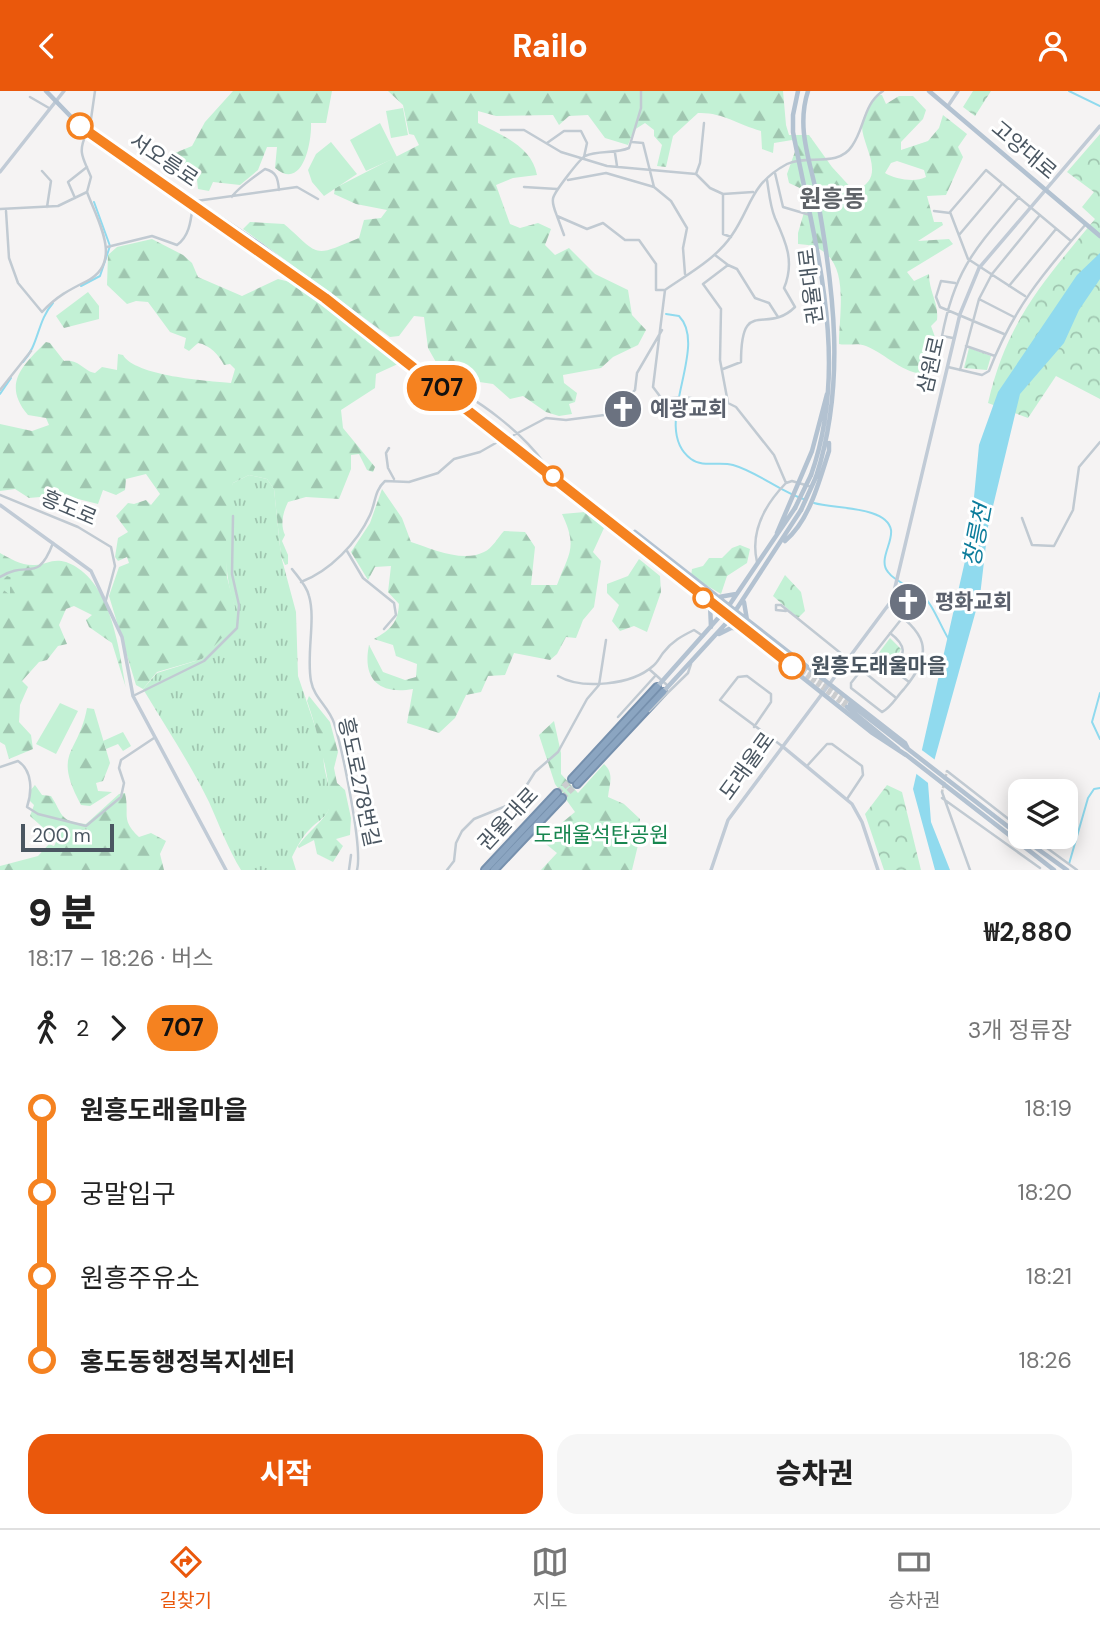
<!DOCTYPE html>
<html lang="ko">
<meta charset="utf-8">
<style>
body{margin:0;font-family:"DM Sans","Noto Sans KR",sans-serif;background:#f6f6f6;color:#222;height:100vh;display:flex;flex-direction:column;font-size:26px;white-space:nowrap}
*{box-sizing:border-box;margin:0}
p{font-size:23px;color:#767676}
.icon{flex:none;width:38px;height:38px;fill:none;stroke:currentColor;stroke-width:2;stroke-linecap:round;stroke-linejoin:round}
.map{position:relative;height:779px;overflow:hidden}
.sheet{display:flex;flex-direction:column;background:#fff;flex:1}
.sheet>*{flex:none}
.badge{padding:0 14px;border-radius:23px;font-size:24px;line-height:46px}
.controls{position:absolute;left:1008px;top:688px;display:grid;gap:14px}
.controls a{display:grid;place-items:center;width:70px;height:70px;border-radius:14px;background:#fff;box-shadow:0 4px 18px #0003;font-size:35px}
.scale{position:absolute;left:21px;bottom:18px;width:93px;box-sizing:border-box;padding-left:7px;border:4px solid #4a5661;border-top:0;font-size:19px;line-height:24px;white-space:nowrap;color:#4a5661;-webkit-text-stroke:5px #fff;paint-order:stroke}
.map>.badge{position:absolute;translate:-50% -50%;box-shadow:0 0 0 4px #fff}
.legs{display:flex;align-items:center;gap:10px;height:77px;padding:0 28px;font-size:23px}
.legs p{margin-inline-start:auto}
.head{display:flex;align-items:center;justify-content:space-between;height:119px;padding:0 28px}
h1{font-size:38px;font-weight:800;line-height:52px}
.button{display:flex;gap:14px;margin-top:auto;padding:14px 28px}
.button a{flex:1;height:80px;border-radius:21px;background:#ea580c;color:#fff;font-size:28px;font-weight:800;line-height:80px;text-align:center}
.button a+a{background:#f6f6f6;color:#222}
ul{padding:0 28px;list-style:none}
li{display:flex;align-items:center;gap:24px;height:84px;font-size:26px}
li i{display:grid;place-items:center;width:10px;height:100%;margin:0 9px;background:currentColor}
li i::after{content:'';width:18px;height:18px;margin:-9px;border:5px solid;border-radius:50%;background:#fff}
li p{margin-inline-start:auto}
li:first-child i{background:linear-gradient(#0000 50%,currentColor 0)}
li:last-child i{background:linear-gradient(currentColor 50%,#0000 0)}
header{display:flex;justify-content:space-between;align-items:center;height:91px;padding:0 28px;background:#ea580c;color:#fff;font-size:32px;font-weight:800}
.dock{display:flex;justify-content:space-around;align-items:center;height:98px;border-top:2px solid #e0e0e0;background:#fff;font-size:19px;color:#767676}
.dock a{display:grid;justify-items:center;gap:4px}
.dock .selected{color:#ea580c}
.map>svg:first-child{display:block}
</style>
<header><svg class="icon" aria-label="back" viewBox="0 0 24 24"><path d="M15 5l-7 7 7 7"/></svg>Railo<svg class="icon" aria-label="person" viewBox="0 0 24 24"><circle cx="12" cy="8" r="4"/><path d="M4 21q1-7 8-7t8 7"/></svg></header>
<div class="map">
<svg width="1100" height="779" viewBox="0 0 1100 779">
<defs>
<pattern id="grass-tufts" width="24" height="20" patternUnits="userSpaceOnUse" patternTransform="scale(1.75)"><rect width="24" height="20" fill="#c3f1d5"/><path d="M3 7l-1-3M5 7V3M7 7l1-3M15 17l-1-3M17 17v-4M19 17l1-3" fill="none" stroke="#a0c6b0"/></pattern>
<pattern id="forest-firs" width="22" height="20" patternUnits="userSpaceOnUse" patternTransform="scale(1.75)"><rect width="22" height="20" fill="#c3f1d5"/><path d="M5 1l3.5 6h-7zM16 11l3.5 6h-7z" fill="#a0c6b0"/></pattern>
<pattern id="cemetery-stones" width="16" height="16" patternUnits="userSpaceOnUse" patternTransform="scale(1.75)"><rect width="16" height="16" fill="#c3f1d5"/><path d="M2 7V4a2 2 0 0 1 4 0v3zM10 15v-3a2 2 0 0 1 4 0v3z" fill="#a0c6b0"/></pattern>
<pattern id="park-crowns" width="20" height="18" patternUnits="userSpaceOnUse" patternTransform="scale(1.75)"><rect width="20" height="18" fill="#c3f1d5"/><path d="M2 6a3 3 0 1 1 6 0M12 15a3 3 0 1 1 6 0" fill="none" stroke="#a0c6b0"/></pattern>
</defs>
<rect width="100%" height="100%" fill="#f5f3f3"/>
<path fill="url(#grass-tufts)" d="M249,384L267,388L274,398L281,465L296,521L298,585L324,662C321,681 335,700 329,718C327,726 316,731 310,738C302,746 297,756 292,766L296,779H241C228,758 219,733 209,711C190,672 165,635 143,598L157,582L202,568L215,553L235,517C224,487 220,421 233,392Z"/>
<path fill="url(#forest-firs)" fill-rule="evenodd" d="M233,0H332L326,32H311C312,50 303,101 275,77L277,56H267L258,79L240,94L213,91L209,100L198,98L196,80L174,67L175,62L192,55L205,31Z
M388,0H783L786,34L789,44H809L832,76L854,100C890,87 861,55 862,34C863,24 871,11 877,4H882L886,13L899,5H913L926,19L923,28L901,51V59L928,50L939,37L943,24L967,43L958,56L963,66L946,104L927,105L934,131H942L943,134L918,150L949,148L953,153L907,181L914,190L929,183C929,201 939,212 937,229L931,235L935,246L930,283C904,285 888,264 866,255C858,251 847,255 839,253C839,217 854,155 798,153V142L807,111L800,103L802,98L789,92L787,83L797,55L792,49L774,52L773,62L762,58L761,40C737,33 722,21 698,22L673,45L666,76L657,75L662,54L654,45V39L645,32L634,39L628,54L605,47L588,24L569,25L559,34L553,24L496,25L478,20V32C502,44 532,56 537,84L513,87L496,94L510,133L520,137L538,132L551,138L545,154L555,164L569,157L595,183L628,199L632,224L646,239L638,254L613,266L601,277L563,284L564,292L577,302L575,311L569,313L572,323L559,325L546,321L523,305L510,308L493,293L459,288L441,280L428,257L424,226L414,225L399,245L390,246L243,138L250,131L284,133C321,165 311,167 359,147L364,129L381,127L387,119L356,113L334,103L335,97L419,54L414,44L409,43L403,14ZM897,70L924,79L926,86C915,92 895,88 885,82L891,72Z
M152,148L183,164L192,172L198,186L242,205L278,188L294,192L400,272L376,283L375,297L341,319L343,337L375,376L373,381L367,379L359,363L351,364V378L339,408L306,406L288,411C283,421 280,434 285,444L282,450L288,464V473L285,474L281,465L274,398L267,388L249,384L233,392L226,440L227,486L235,517L233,535L202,568L157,581L143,598L136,594L109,505L119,476L129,472L127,466L118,470L115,466L118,447L128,441L116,425L128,412L134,413L146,409L151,414L160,403L146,383L126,388L125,399L116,404L103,399L98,413L62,404L29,407L15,398L0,400V333L32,340L49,334L46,327L28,324C2,293 22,275 46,251L50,252L64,270C80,268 83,280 95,282L102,276L117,279L118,263L123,264C135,285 207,290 231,292L235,278L230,273L224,274C219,264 210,254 198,252L189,260L184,257L186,247L170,241L148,211L136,210L127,213L107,194L108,164L117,156Z
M88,201L99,215V228L64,237L56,225Z
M382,398L402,427L411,451C432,458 463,472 484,461C492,458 498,446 504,440L525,441L535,456L531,494H557C569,462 578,457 562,423L585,421L604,437L593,461L601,470L594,516L583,529L576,547L566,546L557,563L550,569L514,562L505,584L488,585L481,601L466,604L455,627L439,642L407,632L413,598C379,604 362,588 369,554L383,581L405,589L416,586L417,573L396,565L393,554L374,548C390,539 398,532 399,513L388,501L391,475L375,476L368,489L351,461L370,432Z
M740,454L750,458L747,472L727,485L721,503L691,485L692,478L703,475L709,467H722L732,457Z
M0,462C11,468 22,475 35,474C47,473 53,467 66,471C111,487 119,558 126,597L112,552L89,536L86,529L92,524L74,515L66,518L59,534L67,553L58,555L47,569L39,571L22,590L28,596L20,614L19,631L31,644L33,658L9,668L5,654L0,651Z
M639,468L660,485L661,501L647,541L634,535L620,540L612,530L619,514L607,502V493L628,485Z
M309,605L330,631L338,661L334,677L337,692L345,699L351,727L350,744L336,748L343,755L333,771L317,763L314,749L299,757L298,755C306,743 319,734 327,722C337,707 314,629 307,610Z
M87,617L94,618L110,672L103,690L96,692L98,700L112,701L90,715L81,714C52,660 78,665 87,617Z
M554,630L561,662V683L578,702L604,673C615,683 609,694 608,706L624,713L640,728L639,750L632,779H541L557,762L541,749L575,721L555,693L539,644Z
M35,694L42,704L51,705C63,723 59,731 86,733L119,703L125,702C130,724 120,728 139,746L151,742L166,750L160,763L164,779H0V775L38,765L49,753L54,755L57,749L30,725L34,714L30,710L29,701Z"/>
<path fill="url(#cemetery-stones)" d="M7,485L20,490L10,496V504L1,497V491Z"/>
<path fill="url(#park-crowns)" d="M973,0H991L975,25L963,16Z
M1100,43V308L1056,285L1028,327L988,312C1007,230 1043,191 1095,128L1082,116L1094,101L1067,81Z
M969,257L991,265L987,279L964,277Z
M785,484L801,501L805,520L798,527L773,505Z
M890,547L901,558L893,574L878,563Z
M887,694L902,701L921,779H884L865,723Z"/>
<path fill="#c3f1d5" d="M403,17L408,44L391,47L386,20Z
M380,32L397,66L366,80L350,49Z
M331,51L357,83L324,105L312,91L308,79L316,63Z
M60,612L78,620L56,663L36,653Z
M123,641L131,655L123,660L118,653L106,658L103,650Z"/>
<path fill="#90daee" d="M1100,162V188L1079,219L1064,252L1020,303L988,436L980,505L928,692L931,731L950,779H935L913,698L970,448L979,354L998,301L1077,184Z"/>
<path fill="#f5f3f3" d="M919,657L938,671L932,695L914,681Z"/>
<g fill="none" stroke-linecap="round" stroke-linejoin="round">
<path stroke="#90daee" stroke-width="2" d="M1069,0L1100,15
M81,195L100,185L110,155L94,111
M666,223L679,225C710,257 649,337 691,368C703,377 719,370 733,374C758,381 780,401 806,409
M23,271C39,254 37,230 53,212
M0,303L11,287
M814,412C834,418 887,415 891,439C893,452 878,469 888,481C895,491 910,495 920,502C932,511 940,534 948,547
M1100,602L1092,631L1100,648
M1069,773L1088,707L1094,698L1100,697"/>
<path stroke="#caccce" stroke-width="2.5" stroke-dasharray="2.5 1.5" stroke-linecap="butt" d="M942,701L947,680"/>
<path stroke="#caccce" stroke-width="4.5" stroke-dasharray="4.5 2" stroke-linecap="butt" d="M706,501L850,613
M704,504L847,616"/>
<path stroke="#caccce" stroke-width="6" stroke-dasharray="6 3" stroke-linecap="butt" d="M557,702L572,688
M562,707L577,693"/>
<g stroke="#7690ad" stroke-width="10">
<path id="highway" d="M572,688L657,596
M577,693L663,601
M485,779L557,702
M494,779L562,707"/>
</g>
<path stroke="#c1cad2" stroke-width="2.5" d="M641,0V17L629,57C615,63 598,59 585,65C580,68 553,102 553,108C552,113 555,120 557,125L587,138L603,132L625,149H639L656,173V199H665
M30,6L49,17
M90,35L95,0
M501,39H524L561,61L607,75L696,83L710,97L723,103L753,101
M632,51L643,52L654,96
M547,52L564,40H581L587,52L584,66
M615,62L617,75
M42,80L51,90L47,116
M775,82L783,116L810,124
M696,83L700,72L704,32
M568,89L606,82L654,96L671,110L687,137L683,157L685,183
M524,96L557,98
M723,103V143L731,146
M232,106C235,100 258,83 265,78C277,81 278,88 279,99
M75,107L68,91L87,76
M196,110L297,96L318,108
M0,118L58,115L87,101L91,86C84,68 77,62 86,44
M6,120L9,167L18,192L42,221C57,205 69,199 87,190C124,171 97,129 87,101
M934,120L950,122
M557,125L564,144
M959,144L1002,93
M107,156L152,145L177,154C190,145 191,128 193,113
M715,164L728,174L703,193L721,218L720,269L728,312
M728,174L737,178L755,207L769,212L778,226
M955,192L941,190L936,206L940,216L1004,243
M1009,195L1056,138
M1025,205L968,168L950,121L986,79L1071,150
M979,208L1014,226
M953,247L942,245C955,177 976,157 1019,106
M966,255L995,265
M948,276L982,284L989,280C1013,218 1043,182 1086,133
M723,278L741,271C741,204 766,245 795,216L784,197C795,171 786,151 775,127C770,115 769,101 767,89
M960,279L979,208L992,183L1040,124
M443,294C477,305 524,344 544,372
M0,299L31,260
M447,305L497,351L529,369
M514,344L546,327L566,329L612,323L635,299L637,282L662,239
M389,357L386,362L388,377L394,388
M812,396L792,390L786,392L774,364L736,316L728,312L683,306L662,308L653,296L665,199C688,183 716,168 732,144C752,115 750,93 787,73C806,63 838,77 852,55C865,37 863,13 883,0
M0,404L78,436L111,456L115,475L106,509
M1022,427L1032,454L1054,455L1073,419L1079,376L1100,351
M347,460L363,487L394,512L396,524L384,538
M757,471C750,441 765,414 785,393
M292,478C298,486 307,495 309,505C316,528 306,564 311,590C314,607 329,616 334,632C342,657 363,757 357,779
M0,486C28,468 37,494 53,452
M301,491C330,480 357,452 370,424C376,411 374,400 385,390L409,391L438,382L454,368L480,361L501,349
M888,515C924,542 937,558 904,598C897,605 891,617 882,621L851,597V592L903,526
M786,520L776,519V514H781L895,606
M890,542C907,555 906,563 893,578
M873,563L909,591
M649,578L667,594
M558,585C582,599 632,594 653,575C657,572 660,566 663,562C672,550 682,545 694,539L703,545
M133,605L204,570L237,537L239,514L232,483L233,425
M649,620L688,582L691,573
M618,626L656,584
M754,636L771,611V603L747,585L738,586L720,609L782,655
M807,675L827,653H832L862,675L863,684L847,708
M0,676L18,670C33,680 32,701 27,716L38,723L86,735L121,706L124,692L119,677L121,669L154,647
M947,680L1020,737
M942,701L970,779
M942,707L1040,777
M1032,746L1077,779
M349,779L351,764
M447,779L454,770L456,752L462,740L474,728L516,711L535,681L558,661L587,608L599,594L606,549"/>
<path stroke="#c1cbd6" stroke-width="3.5" d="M948,15L958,0
M0,81L64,0
M0,414L91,480L122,546L133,605L226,779
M782,655L852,713L862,731L878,779
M711,779L728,729L892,509L960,223L979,177L1100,35"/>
<path stroke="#b3c2d1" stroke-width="4.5" d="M46,0L80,35L292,182L704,504
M798,0L793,24V41C815,155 851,271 811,384
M808,0C796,37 810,69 817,105C834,199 846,294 816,386
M929,0L1100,145
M79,32L261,154L322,201
M334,211L706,501
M635,441L905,652L908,658
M777,442L812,360L827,303
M785,450C810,429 819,390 829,360V352
M700,505L871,641L906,664
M719,506L736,503
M744,511L747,529
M710,513L711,536
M719,543L731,537H740
M657,596L728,516L795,417
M663,601L730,528L801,419
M850,613L1020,745
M847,616L898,658
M905,663L1054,779
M1021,746L1067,779"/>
<use href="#highway" stroke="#8ba5c1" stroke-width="6"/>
<path stroke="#b3c2d1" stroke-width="4.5" d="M795,417L811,384
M801,419L816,386"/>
</g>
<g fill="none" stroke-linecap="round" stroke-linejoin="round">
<g stroke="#fff" stroke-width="16">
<path id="line-1" d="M80,35L325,207L792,575"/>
</g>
<use href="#line-1" stroke="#f58220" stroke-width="10"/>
</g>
<defs>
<g id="church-disc" transform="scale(2.0125)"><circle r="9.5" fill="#6b7280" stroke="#fff"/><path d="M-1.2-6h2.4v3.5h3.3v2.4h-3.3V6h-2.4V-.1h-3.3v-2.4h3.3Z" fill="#fff"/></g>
</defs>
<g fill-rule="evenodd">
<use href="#church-disc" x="623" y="318"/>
<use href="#church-disc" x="908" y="511"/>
</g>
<g fill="#fff" stroke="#f58220" stroke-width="3.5">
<circle cx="80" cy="35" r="12"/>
<circle cx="553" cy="385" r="9"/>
<circle cx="703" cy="507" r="9"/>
<circle cx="792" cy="575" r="12"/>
</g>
<g text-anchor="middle" stroke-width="6" stroke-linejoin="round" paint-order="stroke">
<g font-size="21" fill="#4a5661" stroke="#fff">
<text transform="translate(1024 59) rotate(40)" y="7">고양대로</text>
<text transform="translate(164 69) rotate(34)" y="7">서오릉로</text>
<text transform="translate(811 195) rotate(-97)" y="7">권율대로</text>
<text transform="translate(931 274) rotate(-77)" y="7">삼원로</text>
<text transform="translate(69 417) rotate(23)" y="7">흥도로</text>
<text transform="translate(747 675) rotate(-54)" y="7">도래울로</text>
<text transform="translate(359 691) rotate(78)" y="7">흥도로278번길</text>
<text transform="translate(508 728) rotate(-47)" y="7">권율대로</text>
</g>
<g font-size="21" font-weight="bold" fill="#5b616d" stroke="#fff" text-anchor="start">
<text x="650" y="325">예광교회</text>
<text x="935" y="518">평화교회</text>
</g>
<g font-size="21" font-weight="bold" fill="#4a5661" stroke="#fff" text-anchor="start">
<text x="811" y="582">원흥도래울마을</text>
</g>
<g font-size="21" fill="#17864f" stroke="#fff">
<text x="601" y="751">도래울석탄공원</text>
</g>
<g font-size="23" font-style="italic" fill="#0c7c9b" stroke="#fff">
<text transform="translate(977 444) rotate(-79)" y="8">창릉천</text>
</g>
<g font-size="24" font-weight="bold" fill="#5f6368" stroke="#fff">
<text x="832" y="116">원흥동</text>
</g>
</g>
</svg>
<div class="controls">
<a><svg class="icon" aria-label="layers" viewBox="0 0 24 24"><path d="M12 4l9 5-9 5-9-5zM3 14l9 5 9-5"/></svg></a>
</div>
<div class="scale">200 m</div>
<b class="badge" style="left:442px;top:297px;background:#f58220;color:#111">707</b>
</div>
<section class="sheet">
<div class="head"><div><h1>9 분</h1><p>18:17 – 18:26 · 버스</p></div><b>₩2,880</b></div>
<div class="legs"><svg class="icon" aria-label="walk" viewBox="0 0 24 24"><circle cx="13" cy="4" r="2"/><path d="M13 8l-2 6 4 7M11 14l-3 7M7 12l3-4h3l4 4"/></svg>2<svg class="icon" aria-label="forward" viewBox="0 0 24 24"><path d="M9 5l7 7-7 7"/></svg><b class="badge" style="background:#f58220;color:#111">707</b><p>3개 정류장</p></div>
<ul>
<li><i style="color:#f58220"></i><b>원흥도래울마을</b><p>18:19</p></li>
<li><i style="color:#f58220"></i><span>궁말입구</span><p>18:20</p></li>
<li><i style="color:#f58220"></i><span>원흥주유소</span><p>18:21</p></li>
<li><i style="color:#f58220"></i><b>홍도동행정복지센터</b><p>18:26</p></li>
</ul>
<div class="button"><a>시작</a><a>승차권</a></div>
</section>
<nav class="dock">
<a class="selected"><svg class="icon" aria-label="directions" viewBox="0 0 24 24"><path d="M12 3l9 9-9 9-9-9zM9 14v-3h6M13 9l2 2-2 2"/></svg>길찾기</a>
<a><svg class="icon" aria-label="map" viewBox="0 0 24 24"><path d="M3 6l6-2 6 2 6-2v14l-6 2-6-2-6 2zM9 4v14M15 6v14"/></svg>지도</a>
<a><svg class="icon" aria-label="tickets" viewBox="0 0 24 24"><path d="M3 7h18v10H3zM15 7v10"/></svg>승차권</a>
</nav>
